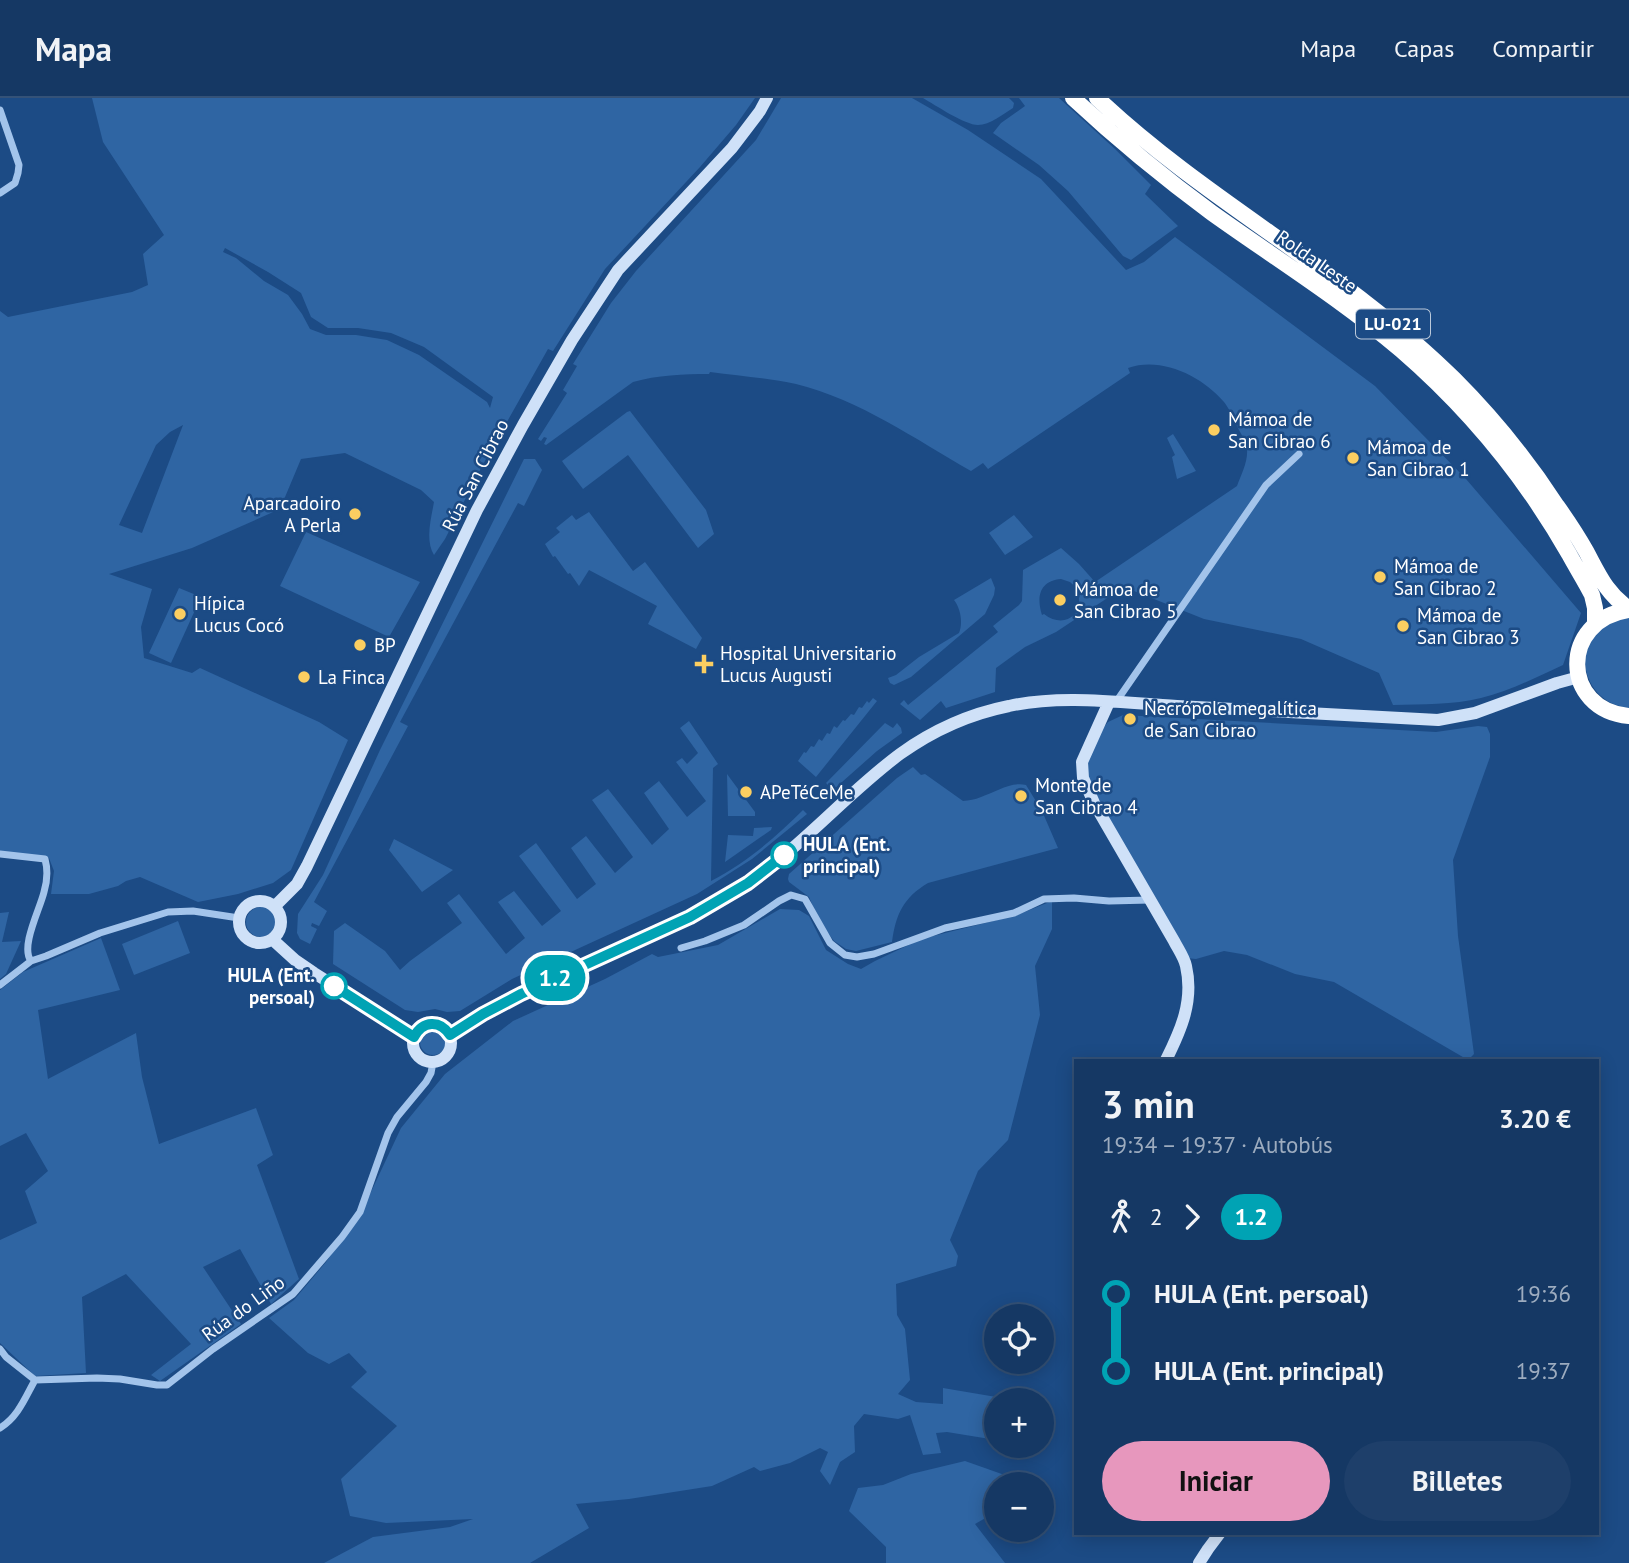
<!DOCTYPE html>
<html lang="es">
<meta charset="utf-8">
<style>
body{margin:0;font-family:"PT Sans",sans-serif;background:#1e3f6a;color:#f1f3f6;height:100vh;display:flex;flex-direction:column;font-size:26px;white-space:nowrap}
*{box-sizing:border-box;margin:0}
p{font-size:23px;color:#9dacbf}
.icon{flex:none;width:38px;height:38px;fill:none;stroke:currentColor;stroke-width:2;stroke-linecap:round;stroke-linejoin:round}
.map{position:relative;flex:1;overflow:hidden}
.details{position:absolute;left:1074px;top:961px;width:525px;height:476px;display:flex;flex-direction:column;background:#153864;border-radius:0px;box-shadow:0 4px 18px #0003,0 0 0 2px #345278}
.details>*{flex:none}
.badge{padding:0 14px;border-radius:23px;font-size:24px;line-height:46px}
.controls{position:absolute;left:984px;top:1206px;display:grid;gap:14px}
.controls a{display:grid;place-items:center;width:70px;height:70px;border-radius:50%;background:#153864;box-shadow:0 4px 18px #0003,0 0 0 2px #345278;font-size:35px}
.map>.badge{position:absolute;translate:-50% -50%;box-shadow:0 0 0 4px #fff}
.legs{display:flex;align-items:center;gap:10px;height:77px;padding:0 28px;font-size:23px}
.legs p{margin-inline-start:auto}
.head{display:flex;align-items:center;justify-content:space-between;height:119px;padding:0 28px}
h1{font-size:38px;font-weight:600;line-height:52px}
.action{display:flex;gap:14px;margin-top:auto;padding:14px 28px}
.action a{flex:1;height:80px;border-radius:42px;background:#e797bd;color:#111;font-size:28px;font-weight:600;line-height:80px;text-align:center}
.action a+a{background:#1e3f6a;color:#f1f3f6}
ul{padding:0 28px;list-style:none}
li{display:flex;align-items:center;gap:24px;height:77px;font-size:26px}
li i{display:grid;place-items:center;width:10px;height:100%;margin:0 9px;background:currentColor}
li i::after{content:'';width:18px;height:18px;margin:-9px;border:5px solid;border-radius:50%;background:#153864}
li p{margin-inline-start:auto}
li:first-child i{background:linear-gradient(#0000 50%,currentColor 0)}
li:last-child i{background:linear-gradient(currentColor 50%,#0000 0)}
header{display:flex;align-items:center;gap:42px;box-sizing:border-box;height:98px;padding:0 35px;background:#153864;border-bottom:2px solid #345278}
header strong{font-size:33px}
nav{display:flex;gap:38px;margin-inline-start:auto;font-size:24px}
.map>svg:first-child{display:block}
</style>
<header>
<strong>Mapa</strong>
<nav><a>Mapa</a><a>Capas</a><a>Compartir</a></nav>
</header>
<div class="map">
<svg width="1629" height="1465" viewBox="0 0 1629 1465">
<rect width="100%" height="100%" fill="#1c4b85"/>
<path fill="#2f65a3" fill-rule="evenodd" d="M92,0H755L736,27L700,69L605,171L553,253L548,251L481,370L445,441L434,457C425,442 431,421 434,404L421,392L345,355L301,361L280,411L192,450L109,476L152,491L141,529L144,560L192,575L200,570L319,624L348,642L291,772L273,785L238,796L198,804L140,779L126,783L118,788L89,796H51L54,773L49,760L0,753V213L8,219L132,194L148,187L143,156L164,137L103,44ZM225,150L268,174L301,195L311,219L328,230H358L391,235L424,249L493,299L490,310L487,304L419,257L387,242L356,237H326L310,231L302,216L288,197L264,183L236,160L223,154ZM183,327L142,435L119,427L156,347L170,334Z
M781,0H912L968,32L1041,81L1126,172L1144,164L1175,139L1375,288L1466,381L1581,515L1563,567C1537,579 1510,593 1481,600C1453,607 1422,606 1393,607L1379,575L1301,541L1204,521L1124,489L1056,534L1025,549L996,570L995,594L946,610L941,603L920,622L900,606L904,602L908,607L998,534L993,528L1019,507L1022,503L1023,472L1061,450L1079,466L1095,484L1237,388C1241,377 1248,364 1247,352C1247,344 1240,335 1237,328C1233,320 1229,310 1224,304C1202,278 1161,258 1128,270L1130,275L988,371L983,365L971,373C915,341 860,302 796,286C768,280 739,278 710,274L709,276C684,276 657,277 633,284L546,347L544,346L547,340L544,339L541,343L538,341L567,295L563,292L577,268L573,266L611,205L636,173L756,42ZM1061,481L1070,484L1080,493L1078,495C1084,518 1063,531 1044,516L1042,517C1036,498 1040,483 1061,481Z
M923,0H1009L1014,5L1013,10C1003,16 990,27 978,27C965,27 935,7 923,0Z
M1019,0H1059L1115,51L1151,87L1145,96L1178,128L1131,162L1123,158L1068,93L1039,67L993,35L1001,25L1025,8Z
M630,313L706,412L714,436L698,450L628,357L583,391L564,366L562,363L627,314Z
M1173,336L1196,373L1177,381L1172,359L1175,357L1167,340Z
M524,361H535L542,372L524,408L518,405L400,624L408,628L314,804L327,813L319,828L312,825L311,828L317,831L310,846L300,841L297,835L298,816L323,777L380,652Z
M589,414L633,473L645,464L702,540L696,551L648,526L657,508L589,472L579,488L570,475L568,476L555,458L553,459L545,446L560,434L556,430L572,417L576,422Z
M1014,417L1033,439L1005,457L989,435Z
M306,434L420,484L389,539L280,488Z
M991,480L995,490L994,497L985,516L911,579L894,587L890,585L888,580L896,577L919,559L959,535C963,525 961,511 954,502Z
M179,490L201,499L171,565L149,555Z
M1629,519V610C1584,606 1568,548 1608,525C1613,521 1622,520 1629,519Z
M873,600L877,603L816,679L798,663L804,654L806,655L811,648L814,649L819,641L822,643L827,635L830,636L834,628L837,630L843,622L845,623L851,616L854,617L859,609L862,610L867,603L869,605Z
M1123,617L1436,634L1478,628L1487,629L1490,636V659L1453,762L1458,838L1474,956L1468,962L1334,884L1295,876L1247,857L1224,853L1196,861L1186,860L1116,738L1086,677L1087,662L1098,636L1108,624Z
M689,623L718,666L713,670L711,783C746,765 775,740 803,712L807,716L752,761L697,796L512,881L460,913L447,914L435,911L418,914L405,912L333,866L334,833L345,825L385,853L400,872L410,863L462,825L447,805L459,796L506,856L525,840L498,804L514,793L542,828L561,813L519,758L536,745L577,801L596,786L571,750L586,738L615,775L633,759L592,702L608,691L652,747L669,731L644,695L659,683L687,719L706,703L676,664L682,660L687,666L698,655L680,630Z
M885,625L893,630L897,625L901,630L902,635L877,653L833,692L826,685Z
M913,669L921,677L925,676L963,703C969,702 975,702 981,699C995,694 1012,683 1026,687L1042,713L1058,750L928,785C903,800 896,816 892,844L856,853L846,851L834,843L819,823L809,799L789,784L788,781L789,776L897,680Z
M727,676L755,714V718H728Z
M772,729L771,732L725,764L728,737L753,738L754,730Z
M394,741L453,772L422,794L389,752Z
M1052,803V831L1035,868L1040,917L1008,1042L978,1073L950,1142L958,1158L956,1168L896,1186L897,1217L905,1231L910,1282L898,1296L916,1304L943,1306V1290L1014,1302H996V1342L947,1334L936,1335L941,1355L923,1357L910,1317L898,1321L864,1316L854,1328L855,1354L840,1364L830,1387L820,1373L828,1354L820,1350L790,1365L760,1373L754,1369L712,1388L629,1401L576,1406L589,1430L530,1465H324L373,1439L450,1429L473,1421L386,1425L350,1418L341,1381L397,1328L351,1289L367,1274L349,1255L329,1266L308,1255L269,1220L294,1202L326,1164L363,1111L401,1030L445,976L513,923L605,881L652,856L658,859L718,847L780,811L799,812L809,818L826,852L848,866L861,871L875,863L921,841L1017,817Z
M246 824a15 15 0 1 1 30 0a15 15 0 1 1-30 0Z
M9,814L2,844L21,843L6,876L0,881V815Z
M178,823L190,855L134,877L122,846Z
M101,840L120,892L38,912L48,981L136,935L142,979L159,1046L256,1010L273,1057L257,1067L299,1181L271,1206L240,1151L203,1169L241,1226L160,1283L151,1277L191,1246L126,1176L82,1199L86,1275L35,1278L0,1245V1142L37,1125L25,1093L48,1073L26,1035L0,1048V892L23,874Z
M420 944a13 13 0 1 1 26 0a13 13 0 1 1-26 0Z
M965,1363L1030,1386H996V1414L975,1426L1005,1465H886V1449L849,1413L858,1390L883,1387L911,1376Z"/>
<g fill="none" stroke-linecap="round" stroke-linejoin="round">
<path stroke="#a3c4eb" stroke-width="7" d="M0,12L19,67L18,75L15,85L0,95
M1116,604L1266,387L1299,356
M0,756L45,761C48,772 47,784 44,794C40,811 20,849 31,863
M681,850L705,843L744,827L779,803L791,797L805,801L830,845L845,857L857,859L874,856L945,830L1014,815L1044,801L1074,800L1109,803L1150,802
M0,887L31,863L46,858L100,835L168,814L193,813L239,820
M0,1251L6,1259L35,1282
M35,1282L97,1280L120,1281L157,1287H167L213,1251L293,1196L342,1139L360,1114L388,1035L397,1019L426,984L431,975L433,964
M0,1330C18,1319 25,1300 35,1282"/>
<path stroke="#cfe1f8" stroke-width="12" d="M1109,604L1082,664L1083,680L1094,705L1174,843C1178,851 1184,859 1186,868C1194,903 1181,932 1166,962
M239 824a21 21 0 1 1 42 0a21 21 0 1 1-42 0Z
M275,808L297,786L307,768L477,412L523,327L572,242L618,172L732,50L760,13L767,0
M273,842L295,862L314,875L414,938
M413 945a19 19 0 1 1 38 0a19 19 0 1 1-38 0Z
M450,937C473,923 496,908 521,896C595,858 675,832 746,786C802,749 846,696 900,656C932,633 969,616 1009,608C1062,596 1123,605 1177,608C1264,613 1351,617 1438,622L1475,615L1557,585L1579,579
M1199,1465L1208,1451L1220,1435"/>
<path stroke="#fff" stroke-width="16" d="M1073,0C1117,41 1163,79 1212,115C1275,160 1341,201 1401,252C1467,309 1525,379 1569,456C1576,469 1585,483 1592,497L1595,510V525
M1097,0C1208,105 1346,174 1454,281C1493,320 1527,362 1557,408C1567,422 1577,437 1586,453C1599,477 1606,495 1629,511
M1629,512C1559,522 1561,612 1629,618"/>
</g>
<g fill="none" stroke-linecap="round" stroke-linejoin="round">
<g stroke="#fff" stroke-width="16">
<path id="line-1" d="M334,888L414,939C423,922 440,922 450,937L483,916L521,896L690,819L748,785L784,757"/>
</g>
<use href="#line-1" stroke="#00a3b4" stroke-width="10"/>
</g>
<g fill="#fbce61" stroke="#1c4b85" stroke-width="2.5">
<circle cx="1214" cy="332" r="7"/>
<circle cx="1353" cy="360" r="7"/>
<circle cx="355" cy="416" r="7"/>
<circle cx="1380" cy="479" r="7"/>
<circle cx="1060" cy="502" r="7"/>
<circle cx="180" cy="516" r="7"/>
<circle cx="1403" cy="528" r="7"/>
<circle cx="360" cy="547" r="7"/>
<path d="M700.5 555.5h7v7h7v7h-7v7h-7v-7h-7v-7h7z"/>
<circle cx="304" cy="579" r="7"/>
<circle cx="1130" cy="621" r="7"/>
<circle cx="746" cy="694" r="7"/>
<circle cx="1021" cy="698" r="7"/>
</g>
<g fill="#fff" stroke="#00a3b4" stroke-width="3.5">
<circle cx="784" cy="757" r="12"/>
<circle cx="334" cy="888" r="12"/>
</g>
<g text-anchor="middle" stroke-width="5" stroke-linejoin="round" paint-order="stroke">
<rect fill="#1c4b85" stroke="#bbc9da" stroke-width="2" x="1356" y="211.5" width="74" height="29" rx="5"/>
<g font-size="18" font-weight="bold" fill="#fff">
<text x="1393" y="232">LU-021</text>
</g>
<g font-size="19" fill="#fff" stroke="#1c4b85">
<text transform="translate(1317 163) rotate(35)" y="7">Rolda Leste</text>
<text transform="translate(475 377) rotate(-63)" y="7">Rúa San Cibrao</text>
<text transform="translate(243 1210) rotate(-36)" y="7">Rúa do Liño</text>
</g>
<g font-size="19" fill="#fff" stroke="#1c4b85" text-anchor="start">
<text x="1228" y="328">Mámoa de<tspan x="1228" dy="22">San Cibrao 6</tspan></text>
<text x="1367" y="356">Mámoa de<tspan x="1367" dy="22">San Cibrao 1</tspan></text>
<text x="341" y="412" text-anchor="end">Aparcadoiro<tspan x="341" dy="22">A Perla</tspan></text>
<text x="1394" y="475">Mámoa de<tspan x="1394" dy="22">San Cibrao 2</tspan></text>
<text x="1074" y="498">Mámoa de<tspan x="1074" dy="22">San Cibrao 5</tspan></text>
<text x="194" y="512">Hípica<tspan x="194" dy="22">Lucus Cocó</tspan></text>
<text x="1417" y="524">Mámoa de<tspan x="1417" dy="22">San Cibrao 3</tspan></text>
<text x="374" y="554">BP</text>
<text x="720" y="562">Hospital Universitario<tspan x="720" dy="22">Lucus Augusti</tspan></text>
<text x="318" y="586">La Finca</text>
<text x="1144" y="617">Necrópole megalítica<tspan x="1144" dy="22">de San Cibrao</tspan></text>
<text x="1035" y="694">Monte de<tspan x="1035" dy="22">San Cibrao 4</tspan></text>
<text x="760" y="701">APeTéCeMe</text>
</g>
<g font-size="19" font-weight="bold" fill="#fff" stroke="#1c4b85" text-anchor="start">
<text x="803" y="753">HULA (Ent.<tspan x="803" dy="22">principal)</tspan></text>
<text x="315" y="884" text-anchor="end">HULA (Ent.<tspan x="315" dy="22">persoal)</tspan></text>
</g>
</g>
</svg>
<div class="controls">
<a><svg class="icon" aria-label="locate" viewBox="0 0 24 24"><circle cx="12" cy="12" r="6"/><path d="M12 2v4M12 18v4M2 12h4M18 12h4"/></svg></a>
<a>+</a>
<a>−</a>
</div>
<b class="badge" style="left:555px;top:880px;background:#00a3b4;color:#fff">1.2</b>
<section class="details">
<div class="head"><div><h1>3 min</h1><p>19:34 – 19:37 · Autobús</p></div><b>3.20 €</b></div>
<div class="legs"><svg class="icon" aria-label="walk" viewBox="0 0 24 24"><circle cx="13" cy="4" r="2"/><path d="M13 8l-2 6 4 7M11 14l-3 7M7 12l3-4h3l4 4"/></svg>2<svg class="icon" aria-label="forward" viewBox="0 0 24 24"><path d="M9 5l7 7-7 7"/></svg><b class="badge" style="background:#00a3b4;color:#fff">1.2</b></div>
<ul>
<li><i style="color:#00a3b4"></i><b>HULA (Ent. persoal)</b><p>19:36</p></li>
<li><i style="color:#00a3b4"></i><b>HULA (Ent. principal)</b><p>19:37</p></li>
</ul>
<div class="action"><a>Iniciar</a><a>Billetes</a></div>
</section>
</div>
